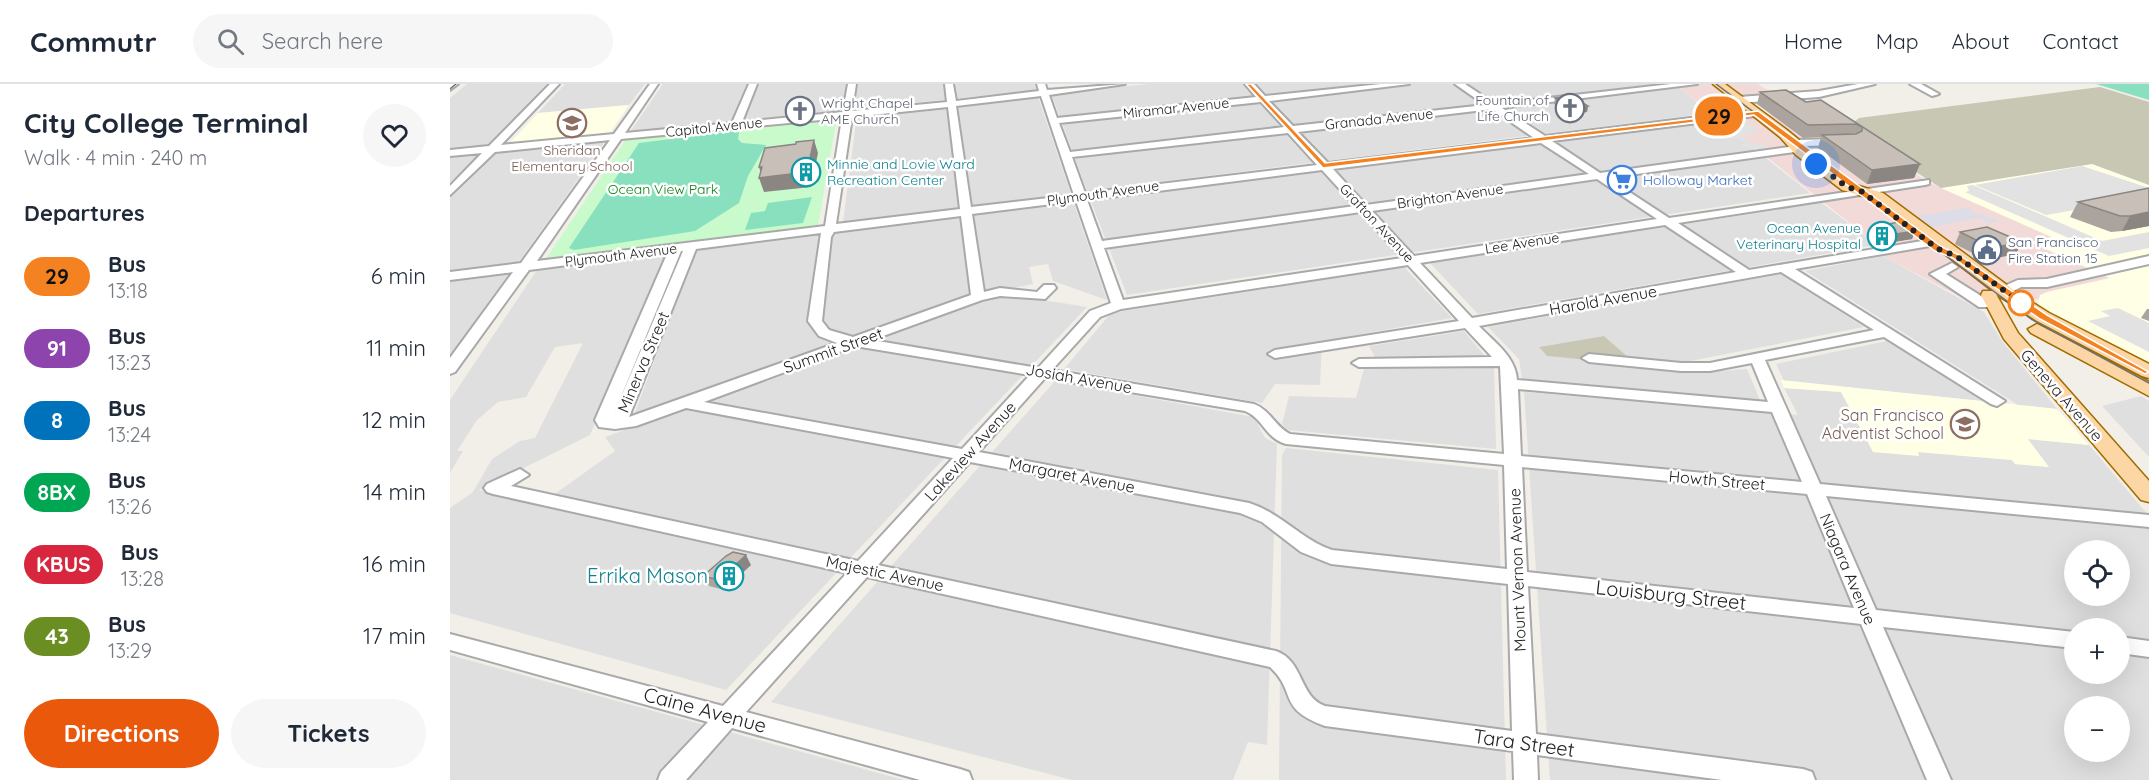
<!DOCTYPE html>
<meta charset="utf-8">
<style>
body{margin:0;font-family:Quicksand,sans-serif;background:#f6f6f7;color:#1f2937;height:100vh;display:flex;flex-direction:column;font-size:22px;white-space:nowrap}
*{box-sizing:border-box;margin:0}
p{font-size:20px;color:#747a83}
.icon{flex:none;width:33px;height:33px;fill:none;stroke:currentColor;stroke-width:2;stroke-linecap:round;stroke-linejoin:round}
.map{position:relative;flex:1;overflow:hidden}
.drawer{display:flex;flex-direction:column;background:#fff;width:450px}
.drawer>*{flex:none}
.badge{padding:0 12px;border-radius:20px;font-size:21px;line-height:39px}
.buttons{position:absolute;left:1614px;top:456px;display:grid;gap:12px}
.buttons a{display:grid;place-items:center;width:66px;height:66px;border-radius:50%;background:#fff;box-shadow:0 6px 24px #0002;font-size:30px}
.you{position:absolute;width:30px;height:30px;margin:-15px;border:4px solid #fff;border-radius:50%;background:#1a73e8;box-shadow:0 0 0 9px #1a73e833}
.map>.badge{position:absolute;translate:-50% -50%;box-shadow:0 0 0 3px #fff}
h2{padding:0 24px;font-size:22px;line-height:54px}
.round{display:grid;place-items:center;flex:none;width:63px;height:63px;border-radius:32px;background:#f6f6f7}
.summary{display:flex;align-items:center;justify-content:space-between;height:102px;padding:0 24px}
h1{font-size:28px;font-weight:800;line-height:45px}
.cta{display:flex;gap:12px;margin-top:auto;padding:12px 24px}
.cta a{flex:1;height:69px;border-radius:36px;background:#ea580c;color:#fff;font-size:24px;font-weight:800;line-height:69px;text-align:center}
.cta a+a{background:#f6f6f7;color:#1f2937}
ul{padding:0;list-style:none}
li{display:flex;align-items:center;gap:18px;height:72px;padding:0 24px}
li div{flex:1}
li b{display:block;font-size:22px}
li em{font-style:normal}
li .badge{min-width:66px;font-weight:700;text-align:center}
header{display:flex;align-items:center;gap:36px;box-sizing:border-box;height:84px;padding:0 30px;background:#fff;border-bottom:2px solid #e0e1e3}
header strong{font-size:28px}
nav{display:flex;gap:33px;margin-inline-start:auto;font-size:21px}
.search{width:420px;height:54px;background:#f6f6f7;display:flex;align-items:center;gap:15px;box-sizing:border-box;padding:0 21px;border-radius:33px;color:#747a83;font-size:22px}
main{display:flex;flex:1;min-height:0}
.map>svg:first-child{display:block}
</style>
<header>
<strong>Commutr</strong>
<div class="search"><svg class="icon" aria-label="search" viewBox="0 0 24 24"><circle cx="10" cy="10" r="6"/><path d="M15 15l6 6"/></svg>Search here</div>
<nav><a>Home</a><a>Map</a><a>About</a><a>Contact</a></nav>
</header>
<main>
<section class="drawer">
<div class="summary"><div><h1>City College Terminal</h1><p>Walk · 4 min · 240 m</p></div><a class="round"><svg class="icon" aria-label="heart" viewBox="0 0 24 24"><path d="M12 20l-8-8c-3-5 5-10 8-4 3-6 11-1 8 4z"/></svg></a></div>
<h2>Departures</h2>
<ul>
<li><span class="badge" style="background:#f58220;color:#111">29</span><div><b>Bus</b><p>13:18</p></div><em>6 min</em></li>
<li><span class="badge" style="background:#8e44ad;color:#fff">91</span><div><b>Bus</b><p>13:23</p></div><em>11 min</em></li>
<li><span class="badge" style="background:#0072bc;color:#fff">8</span><div><b>Bus</b><p>13:24</p></div><em>12 min</em></li>
<li><span class="badge" style="background:#00a651;color:#fff">8BX</span><div><b>Bus</b><p>13:26</p></div><em>14 min</em></li>
<li><span class="badge" style="background:#d7263d;color:#fff">KBUS</span><div><b>Bus</b><p>13:28</p></div><em>16 min</em></li>
<li><span class="badge" style="background:#6b8e23;color:#fff">43</span><div><b>Bus</b><p>13:29</p></div><em>17 min</em></li>
</ul>
<div class="cta"><a>Directions</a><a>Tickets</a></div>
</section>
<div class="map">
<svg width="1699" height="696" viewBox="0 0 1699 696">
<rect width="100%" height="100%" fill="#f2efe9"/>
<path fill="#e0dfdf" fill-rule="evenodd" d="M17,0H97L36,62L0,66V14Z
M115,0H195L179,21L88,29Z
M213,0H584L587,6L180,48Z
M699,0H1225L1260,29L637,107L601,9Z
M588,13L621,110L393,138L407,31Z
M1268,36L1360,109L677,211L640,115Z
M156,56L68,179L0,188V72Z
M623,117L657,216L603,197L598,180L579,183L583,200L516,214L184,331L246,165Z
M1372,119L1427,161L1028,230L980,179Z
M219,169L140,351L29,406L92,419L165,367L155,353L546,213L555,210L637,223L276,606L0,529V424L23,408L42,375L70,357L85,354L133,259L105,263L76,313L48,318L27,336L7,367H13L0,389V316L87,186Z
M1433,172L1534,228L1552,257L1607,325L1568,321L1355,187Z
M954,183L1002,234L872,257L870,301L825,300L812,319L614,285L661,229Z
M60,190L0,272V197Z
M1331,190L1414,243L1230,279L1178,273L1154,252L1089,263L1098,272L1256,288L1297,285L1310,316L1072,295L1069,275L1038,243Z
M1014,247L1044,283L1046,365L837,346L832,340L839,312L906,314L914,285L925,273L919,262Z
M1437,257L1532,317L1334,297L1326,280Z
M605,297L804,333L815,354L827,360L817,661L798,658L783,696H622L321,618Z
M1334,304L1391,308L1424,368L1469,371L1467,368L1562,376L1565,380L1598,383L1577,355L1639,361L1699,432V696H1100L1074,308L1348,331ZM1624,466H1670V512H1624ZM1624,544H1670V590H1624ZM1624,622H1670V668H1624Z
M1691,312L1699,317V373L1652,322Z
M836,364L1048,386L1056,696H829L832,371Z
M0,571L454,696H0Z"/>
<path fill="#f2dad9" d="M1225,0H1308L1328,13L1280,16L1301,33L1368,24L1476,97L1603,154L1582,159L1661,195L1597,208L1588,215L1518,217L1433,172L1430,163Z"/>
<path fill="#ffffe5" d="M179,21L159,50L59,60L88,29Z
M1699,71V282L1595,227L1588,220L1590,211L1597,208L1660,194L1581,158L1602,153L1491,104Z
M1331,296L1607,325L1639,361L1578,355L1599,383L1565,380L1562,376L1468,368L1469,372L1423,368L1391,308L1334,304Z"/>
<path fill="#c7c7b4" d="M1650,3L1699,18V101L1642,80L1491,104L1413,54L1404,38L1409,34Z
M1154,252L1178,273L1139,269L1138,276L1097,272L1089,263Z"/>
<path fill="#c8facc" d="M387,33L368,141L96,175L177,54Z"/>
<path fill="#88e0be" d="M1646,0H1699V16Z
M285,47L289,48L288,55L292,59L316,61L298,92L289,119L245,147L124,166L119,164L189,59Z
M362,113L353,139L295,146L301,129L315,127L318,119Z"/>
<path fill="#e2e2e2" d="M1278,36L1295,37L1308,47L1291,53L1306,61L1313,60L1315,62L1312,63L1317,65L1297,64L1290,61L1295,59L1288,55L1276,53L1286,49L1263,38Z
M1632,82L1699,104V113L1596,131L1525,101Z
M1523,101L1652,157L1699,148V164L1659,172L1515,108L1519,107L1517,102Z
M1668,224L1699,239V268L1638,237L1660,232L1651,227Z"/>
<path fill="#dddde8" d="M1520,123V126L1525,129L1550,137L1539,139L1528,134L1479,144L1463,133Z"/>
<g fill="none" stroke-linecap="round" stroke-linejoin="round">
<g stroke="#a9a9a9" stroke-width="4">
<path id="minor" d="M0,0H8L0,6Z
M100,0H109L51,61L164,50L200,0H208L175,49L282,39L299,0H307L292,38L393,28L398,0H406L402,27L497,18L495,0H503L506,17L589,7L587,0H595L597,6L675,0L599,11L607,34L806,13L795,0H804L815,12L931,0H959L819,17L843,42L1035,21L1005,0H1015L1045,20L1221,0H1247L1052,24L1095,52L1305,26L1310,29L1305,32L1102,57L1150,89L1346,62L1341,59L1346,56L1391,55L1396,58L1391,61L1355,62L1357,64L1352,67L1158,94L1219,134L1479,96V100L1475,101L1228,139L1299,186L1484,155V161L1480,162L1345,185L1555,317L1547,322L1541,320L1434,253L1315,276L1370,400L1699,431V443L1376,412L1426,526L1624,548V564L1433,543L1501,696H1477L1411,540L1078,502L1086,650L1353,685L1362,688L1365,696H1272L1087,671L1088,696H1064L1063,667L875,642C826,624 848,609 820,583L417,493L296,628L510,685L519,688L522,696H470L282,644L236,696H208L211,688L258,638L0,566V550L273,622L397,489L43,410L37,408L34,404L37,400L70,385L79,391L61,402L408,477L503,374L236,324L186,342L165,345L149,343L145,336L218,168L79,186L5,288L0,290V274L63,188L0,196V188L71,179L160,56L45,68L0,111V102L32,69L0,72V66L39,62ZM591,12L624,111L521,123L506,22ZM811,18L834,43L620,68L609,39ZM498,23L510,125L386,140L402,33ZM1042,25L1084,54L878,79L848,48ZM392,34L375,142L87,177L171,55ZM838,49L867,81L635,109L622,73ZM1091,59L1139,90L916,121L883,85ZM872,86L905,122L652,157L637,116ZM1147,95L1207,135L964,172L922,127ZM626,117L661,219L640,227L588,284L422,256L532,216L550,212L595,215L606,204L604,201H594L587,208L550,204L534,208L522,130ZM911,128L952,174L673,216L654,164ZM511,132L521,211L403,253L379,246L372,237L381,153L384,148ZM1215,141L1286,188L1022,234L970,179ZM371,149L358,237L369,252L387,259L179,333L246,165ZM231,167H233L163,332ZM958,181L1009,237L825,266L818,270L825,274L1015,244L1042,273L909,275L902,279L909,283L1050,282L1054,370L840,350C825,342 820,326 804,320L602,286L650,233L671,225ZM1331,188L1424,246L1260,279H1231L1139,270L1132,274L1139,278L1231,287H1260L1302,279L1318,318L1067,296C1066,273 1045,259 1029,242ZM405,262L580,291L512,365L254,318ZM595,294L795,327C813,334 816,355 836,360L1054,381L1057,485L882,466C852,456 831,429 799,419L529,368ZM1068,305L1322,328L1352,398L1071,372ZM520,378L790,429L812,438L851,468L881,480L1058,500L1062,647L875,622C849,613 854,577 826,567L428,481ZM1072,383L1357,410L1404,524L1077,488Z
M1408,0H1425L1369,13L1289,19L1285,16L1289,13L1369,7Z
M1460,0H1471L1489,10L1482,12Z
M1699,172V180L1597,203H1571L1554,212L1547,208L1554,202L1568,196L1597,195Z
M1502,179L1508,183L1496,190L1539,217V223H1529L1480,190Z
M1670,553L1699,557V573L1670,569Z"/>
</g>
<g stroke="#a06b00" stroke-width="3">
<path id="major" d="M1263,0H1275L1337,46L1348,55L1354,65L1402,100L1433,109L1569,210L1599,229L1699,280V294L1692,292L1587,237L1546,210L1568,249L1699,397V418L1691,416L1554,255L1531,211L1533,207H1543L1423,115L1392,106L1346,71L1330,53Z
M1587,240L1699,298V312L1581,249L1578,245Z"/>
</g>
<use href="#minor" fill="#fff" fill-rule="evenodd"/>
<use href="#major" fill="#fcd6a4" fill-rule="evenodd"/>
<path stroke="#707070" stroke-width="1.5" d="M1266,0L1581,235L1699,299
M0,5L6,0"/>
</g>
<path fill="#aba49e" d="M1310,8L1356,18L1371,16L1470,80L1464,94L1417,100L1368,64L1371,53L1353,54L1307,20Z
M1105,14L1138,22L1137,28L1121,30L1104,20Z
M1699,104V142L1672,147L1661,148L1620,133L1628,118Z
M1430,142L1465,147L1462,155L1443,158L1426,149Z
M1510,148L1566,170L1536,176L1505,160Z
M1697,225H1699V237L1691,234Z
M301,481L274,506L259,502L253,492Z"/>
<path fill="#8b8681" d="M1138,22L1137,28L1121,30L1122,24Z
M364,56L368,69L361,103L314,108L309,94L312,93L309,83Z
M1470,80L1464,94L1417,100L1422,86Z
M1699,128V142L1672,147L1680,132Z
M1465,147L1462,155L1443,158L1446,150Z
M1572,158L1566,170L1536,176L1542,164Z
M296,471L301,481L274,506L269,496Z"/>
<path fill="#c7bfb8" stroke="#8b8681" stroke-width="1.5" d="M1336,6L1356,18L1371,16L1470,80L1422,86L1372,51L1406,50L1412,47V43L1406,40L1358,41L1310,8Z
M1121,12L1138,22L1122,24L1105,14Z
M364,56L357,88L309,94L312,83H309L315,64L346,60V58Z
M1699,104V128L1680,132H1670L1628,118Z
M1448,138L1465,147L1446,150L1430,142Z
M1537,143L1572,158L1542,164L1510,148Z
M283,468L296,471L269,496L253,492L276,472Z"/>
<path fill="#f58220" stroke="#fff" stroke-width="1.5" d="M796,0H801L875,79L1308,27L1492,163L1509,171L1597,231L1699,288L1695,290L1590,235L1503,174L1485,167L1304,31L873,84Z"/>
<g fill="none" stroke-linecap="round" stroke-linejoin="round">
<path stroke="#222" stroke-width="6" stroke-dasharray="0 10.8" d="M1366,80L1397,103L1411,107L1488,165L1506,172L1574,221L1571,219"/>
</g>
<defs>
<g id="church-ring" transform="scale(1.5)"><circle r="9.5" fill="#fff" stroke="#6b7280" stroke-width="1.5"/><path d="M-1.2-6h2.4v3.5h3.3v2.4h-3.3V6h-2.4V-.1h-3.3v-2.4h3.3Z" fill="#6b7280"/></g>
<g id="school-ring" transform="scale(1.5)"><circle r="9.5" fill="#fff" stroke="#8d6e63" stroke-width="1.5"/><path d="M0-5L7-2L0 1L-7-2ZM-4 1L0 2.5L4 1V4Q0 6-4 4Z" fill="#8d6e63"/></g>
<g id="building-ring" transform="scale(1.5)"><circle r="9.5" fill="#fff" stroke="#0f9aa8" stroke-width="1.5"/><path d="M-4-6H4V6H1V3H-1V6H-4ZM-2.5-4.3h1.7v1.8h-1.7ZM.8-4.3h1.7v1.8H.8ZM-2.5-1h1.7V.8h-1.7ZM.8-1h1.7V.8H.8Z" fill="#0f9aa8"/></g>
<g id="supermarket-ring" transform="scale(1.5)"><circle r="9.5" fill="#fff" stroke="#3f7fe0" stroke-width="1.5"/><path d="M-6-5.5h2.5l.6 2H6L4.5 2H-2.5L-4.4-4H-6ZM-1.5 3.2a1.3 1.3 0 1 0 .1 0ZM3 3.2a1.3 1.3 0 1 0 .1 0Z" fill="#3f7fe0"/></g>
<g id="civic-ring" transform="scale(1.5)"><circle r="9.5" fill="#fff" stroke="#5c6f8a" stroke-width="1.5"/><path d="M-.6-6.5H3V-4.5H.6V-3L4-1V1h2V6H-6V1h2V-1L-.6-3ZM-1.2 2.5V6h2.4V2.5Z" fill="#5c6f8a"/></g>
</defs>
<g fill-rule="evenodd">
<use href="#church-ring" x="1120" y="24"/>
<use href="#church-ring" x="350" y="27"/>
<use href="#school-ring" x="122" y="39"/>
<use href="#building-ring" x="356" y="88"/>
<use href="#supermarket-ring" x="1172" y="96"/>
<use href="#building-ring" x="1432" y="152"/>
<use href="#civic-ring" x="1537" y="166"/>
<use href="#school-ring" x="1515" y="340"/>
<use href="#building-ring" x="279" y="492"/>
</g>
<circle fill="#fff" stroke="#f58220" stroke-width="3" cx="1571" cy="219" r="12"/>
<g text-anchor="middle" stroke-width="5" stroke-linejoin="round" paint-order="stroke">
<g font-size="14" fill="#5b616d" stroke="#fff" text-anchor="end">
<text x="1099" y="21">Fountain of<tspan x="1099" dy="16">Life Church</tspan></text>
<text x="371" y="24" text-anchor="start">Wright Chapel<tspan x="371" dy="16">AME Church</tspan></text>
</g>
<g font-size="14" fill="#222" stroke="#fff">
<text transform="translate(726 24) rotate(-6)" y="5">Miramar Avenue</text>
<text transform="translate(929 35) rotate(-6)" y="5">Granada Avenue</text>
<text transform="translate(264 43) rotate(-6)" y="5">Capitol Avenue</text>
<text transform="translate(653 109) rotate(-8)" y="5">Plymouth Avenue</text>
<text transform="translate(1000 112) rotate(-8)" y="5">Brighton Avenue</text>
<text transform="translate(927 139) rotate(47)" y="5">Grafton Avenue</text>
<text transform="translate(1072 159) rotate(-9)" y="5">Lee Avenue</text>
<text transform="translate(171 171) rotate(-7)" y="5">Plymouth Avenue</text>
</g>
<g font-size="14" fill="#785e54" stroke="#fff">
<text x="122" y="71">Sheridan<tspan x="122" dy="16">Elementary School</tspan></text>
</g>
<g font-size="14" fill="#0d838f" stroke="#fff" text-anchor="start">
<text x="377" y="85">Minnie and Lovie Ward<tspan x="377" dy="16">Recreation Center</tspan></text>
<text x="1411" y="149" text-anchor="end">Ocean Avenue<tspan x="1411" dy="16">Veterinary Hospital</tspan></text>
</g>
<g font-size="14" fill="#366cbe" stroke="#fff" text-anchor="start">
<text x="1193" y="101">Holloway Market</text>
</g>
<g font-size="14" fill="#0c8416" stroke="#fff">
<text x="213" y="110">Ocean View Park</text>
</g>
<g font-size="14" fill="#4e5e75" stroke="#fff" text-anchor="start">
<text x="1558" y="163">San Francisco<tspan x="1558" dy="16">Fire Station 15</tspan></text>
</g>
<g font-size="16" fill="#222" stroke="#fff">
<text transform="translate(1153 216) rotate(-10)" y="6">Harold Avenue</text>
<text transform="translate(383 266) rotate(-20)" y="6">Summit Street</text>
<text transform="translate(193 278) rotate(-67)" y="6">Minerva Street</text>
<text transform="translate(629 294) rotate(10)" y="6">Josiah Avenue</text>
<text transform="translate(1612 311) rotate(49)" y="6">Geneva Avenue</text>
<text transform="translate(520 367) rotate(-48)" y="6">Lakeview Avenue</text>
<text transform="translate(622 391) rotate(11)" y="6">Margaret Avenue</text>
<text transform="translate(1267 396) rotate(5)" y="6">Howth Street</text>
<text transform="translate(1398 485) rotate(67)" y="6">Niagara Avenue</text>
<text transform="translate(1067 486) rotate(-92)" y="6">Mount Vernon Avenue</text>
<text transform="translate(435 489) rotate(12)" y="6">Majestic Avenue</text>
</g>
<g font-size="16" fill="#785e54" stroke="#fff" text-anchor="end">
<text x="1494" y="337">San Francisco<tspan x="1494" dy="18">Adventist School</tspan></text>
</g>
<g font-size="20" fill="#0d838f" stroke="#fff" text-anchor="end">
<text x="258" y="499">Errika Mason</text>
</g>
<g font-size="20" fill="#222" stroke="#fff">
<text transform="translate(1221 511) rotate(6)" y="7">Louisburg Street</text>
<text transform="translate(255 626) rotate(15)" y="7">Caine Avenue</text>
<text transform="translate(1074 659) rotate(8)" y="7">Tara Street</text>
</g>
</g>
</svg>
<div class="buttons">
<a><svg class="icon" aria-label="locate" viewBox="0 0 24 24"><circle cx="12" cy="12" r="6"/><path d="M12 2v4M12 18v4M2 12h4M18 12h4"/></svg></a>
<a>+</a>
<a>−</a>
</div>
<div class="you" style="left:1366px;top:80px"></div>
<b class="badge" style="left:1269px;top:32px;background:#f58220;color:#111">29</b>
</div>
</main>
